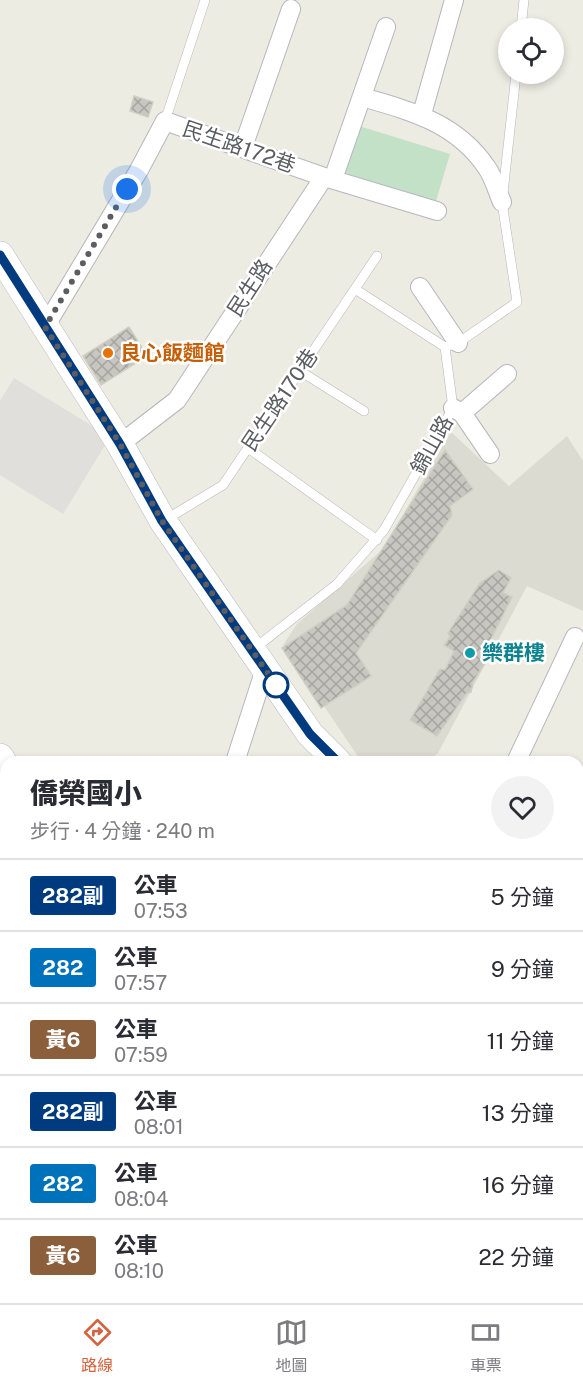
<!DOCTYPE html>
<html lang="zh-TW">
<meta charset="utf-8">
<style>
body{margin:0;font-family:"Public Sans","Noto Sans TC",sans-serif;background:#f2f2f3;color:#2b2b33;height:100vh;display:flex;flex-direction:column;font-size:22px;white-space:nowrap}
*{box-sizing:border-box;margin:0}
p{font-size:20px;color:#7c7c81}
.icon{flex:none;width:33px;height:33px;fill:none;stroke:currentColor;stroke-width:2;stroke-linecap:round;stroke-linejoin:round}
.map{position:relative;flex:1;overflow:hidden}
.drawer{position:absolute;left:0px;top:756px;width:584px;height:548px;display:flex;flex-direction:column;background:#fff;border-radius:18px 18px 0 0;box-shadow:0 3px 9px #0003}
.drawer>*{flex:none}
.badge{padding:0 12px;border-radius:4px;font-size:21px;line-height:39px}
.controls{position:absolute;left:498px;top:18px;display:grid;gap:12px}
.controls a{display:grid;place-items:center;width:66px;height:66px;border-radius:50%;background:#fff;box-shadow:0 3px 9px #0003;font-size:30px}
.you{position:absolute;width:30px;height:30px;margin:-15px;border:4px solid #fff;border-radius:50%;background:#1a73e8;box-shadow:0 0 0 9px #1a73e833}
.map>.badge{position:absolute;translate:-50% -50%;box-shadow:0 0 0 3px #fff}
.round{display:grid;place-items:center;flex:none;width:63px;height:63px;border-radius:32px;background:#f2f2f3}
.headline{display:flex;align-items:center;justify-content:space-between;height:102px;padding:0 30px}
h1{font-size:28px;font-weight:800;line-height:45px}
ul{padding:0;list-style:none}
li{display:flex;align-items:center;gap:18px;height:72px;padding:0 30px;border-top:2px solid #e1e1e2}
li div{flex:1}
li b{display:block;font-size:22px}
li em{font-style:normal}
li .badge{min-width:66px;font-weight:700;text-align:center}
.tabs{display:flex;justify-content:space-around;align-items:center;height:84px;border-top:2px solid #e1e1e2;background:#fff;font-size:16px;color:#7c7c81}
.tabs a{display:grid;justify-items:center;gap:3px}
.tabs .on{color:#d66340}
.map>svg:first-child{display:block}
</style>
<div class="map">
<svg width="583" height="1303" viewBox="0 0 583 1303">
<defs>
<pattern id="building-cross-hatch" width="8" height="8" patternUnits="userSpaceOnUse" patternTransform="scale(1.5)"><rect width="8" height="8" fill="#c8c6c0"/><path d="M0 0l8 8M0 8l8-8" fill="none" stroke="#a6a49f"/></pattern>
</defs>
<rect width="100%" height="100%" fill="#ecece3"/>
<path fill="#e0dfdb" d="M14,378L110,437L63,514L0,475V401Z"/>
<path fill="#dcdbd2" d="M451,432L509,486L567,436L583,461V611L527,586L438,753L427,762H366L359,758L283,645L297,624L383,549Z"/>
<path fill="#c2e1c7" d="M359,126L450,154L436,201L345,173Z"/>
<path fill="url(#building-cross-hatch)" stroke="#d0cec2" stroke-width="1.5" d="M134,96L153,102L148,117L130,111Z
M129,327L147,356L101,385L83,356Z
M445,450L473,489L450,506L452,515L356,653L371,676L321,708L282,648L347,605Z
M499,570L511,578L503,593L512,597L485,651L490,655L473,682L471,692L466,694L437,736L410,720L440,669L445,670L454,651L444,645L450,637L448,633L480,583Z"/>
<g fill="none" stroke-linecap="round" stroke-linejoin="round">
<g stroke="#b6b7bc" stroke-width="10">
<path id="lane" d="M521,28L524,0
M165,121L205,0
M355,289L445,347
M300,371L364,411
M248,448L377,540
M165,520L223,485L377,256
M255,648L337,584L384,530L453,408L445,347L458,343L517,302L502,202L516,74"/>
</g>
<g stroke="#b6b7bc" stroke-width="20">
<path id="street" d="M362,97C411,111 457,123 487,168C494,178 497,191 502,202
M422,114L454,0
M243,147L291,9
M333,179L386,27
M420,287L458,343
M45,327L139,170L165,121L324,177L437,211
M453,408L462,413L490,454
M462,413L507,374
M120,444L177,400L324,177
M235,762L265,669
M516,762L575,637
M578,1002L583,990
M578,1125L583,1115
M578,1232L583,1234
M0,1252H6
M188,1298L201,1303
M52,1303L54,1298
M488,1303L490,1298"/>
</g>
<g stroke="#b9bac0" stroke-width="28">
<path id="secondary" d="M0,255L120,444L163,521L310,734L338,762
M0,757L6,767
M578,882L583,885
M335,1298L338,1303"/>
</g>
<use href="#lane" stroke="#fff" stroke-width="9"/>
<use href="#street" stroke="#fff" stroke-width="18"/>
<use href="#secondary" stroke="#fff" stroke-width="27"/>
</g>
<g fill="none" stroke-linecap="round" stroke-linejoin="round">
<g stroke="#fff" stroke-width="14">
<path id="line" d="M0,255L120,444L162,521L310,734L338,762"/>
</g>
<use href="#line" stroke="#003b80" stroke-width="9"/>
<path stroke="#5c5d62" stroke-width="6" stroke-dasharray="0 10.8" d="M127,189L45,327L120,444L162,521L276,685"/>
</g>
<circle fill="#e8710a" stroke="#fff" stroke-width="2" cx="108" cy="353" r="6"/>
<circle fill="#0f9aa8" stroke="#fff" stroke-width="2" cx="470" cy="653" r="6"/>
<circle fill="#fff" stroke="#003b80" stroke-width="3" cx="276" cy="685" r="12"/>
<g text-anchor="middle" stroke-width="5" stroke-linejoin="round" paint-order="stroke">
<g font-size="21" fill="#5c5d62" stroke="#fff">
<text transform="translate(239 147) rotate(19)" y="7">民生路172巷</text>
<text transform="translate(250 288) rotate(-57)" y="7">民生路</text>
<text transform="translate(280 400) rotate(-56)" y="7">民生路170巷</text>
<text transform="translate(432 445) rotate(-61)" y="7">錦山路</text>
</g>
<g font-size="21" font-weight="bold" fill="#c56008" stroke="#fff" text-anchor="start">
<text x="120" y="360">良心飯麵館</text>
</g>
<g font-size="21" font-weight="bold" fill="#0d838f" stroke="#fff" text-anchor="start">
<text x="482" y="660">樂群樓</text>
</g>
</g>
</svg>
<div class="controls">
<a><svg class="icon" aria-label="locate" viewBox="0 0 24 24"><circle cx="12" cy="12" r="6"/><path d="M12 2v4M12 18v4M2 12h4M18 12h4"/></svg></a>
</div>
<div class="you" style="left:127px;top:189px"></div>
<section class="drawer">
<div class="headline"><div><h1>僑榮國小</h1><p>步行 · 4 分鐘 · 240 m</p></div><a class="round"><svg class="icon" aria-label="heart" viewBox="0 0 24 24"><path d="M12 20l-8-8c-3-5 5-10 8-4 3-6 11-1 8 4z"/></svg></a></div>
<ul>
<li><span class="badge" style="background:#003b80;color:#fff">282副</span><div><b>公車</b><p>07:53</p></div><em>5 分鐘</em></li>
<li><span class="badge" style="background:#0072bc;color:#fff">282</span><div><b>公車</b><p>07:57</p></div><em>9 分鐘</em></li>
<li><span class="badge" style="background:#8b5e3c;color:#fff">黃6</span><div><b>公車</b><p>07:59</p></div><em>11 分鐘</em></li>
<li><span class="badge" style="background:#003b80;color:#fff">282副</span><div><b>公車</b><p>08:01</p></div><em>13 分鐘</em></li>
<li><span class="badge" style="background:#0072bc;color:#fff">282</span><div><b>公車</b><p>08:04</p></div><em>16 分鐘</em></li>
<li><span class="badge" style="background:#8b5e3c;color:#fff">黃6</span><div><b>公車</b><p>08:10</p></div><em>22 分鐘</em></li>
</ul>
</section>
</div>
<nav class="tabs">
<a class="on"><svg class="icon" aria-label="directions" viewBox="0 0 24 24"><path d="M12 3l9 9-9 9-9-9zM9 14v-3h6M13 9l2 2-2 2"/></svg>路線</a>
<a><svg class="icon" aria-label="map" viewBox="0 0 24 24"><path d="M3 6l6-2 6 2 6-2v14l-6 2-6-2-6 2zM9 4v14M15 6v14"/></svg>地圖</a>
<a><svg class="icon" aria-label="tickets" viewBox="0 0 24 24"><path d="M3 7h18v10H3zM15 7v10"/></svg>車票</a>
</nav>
